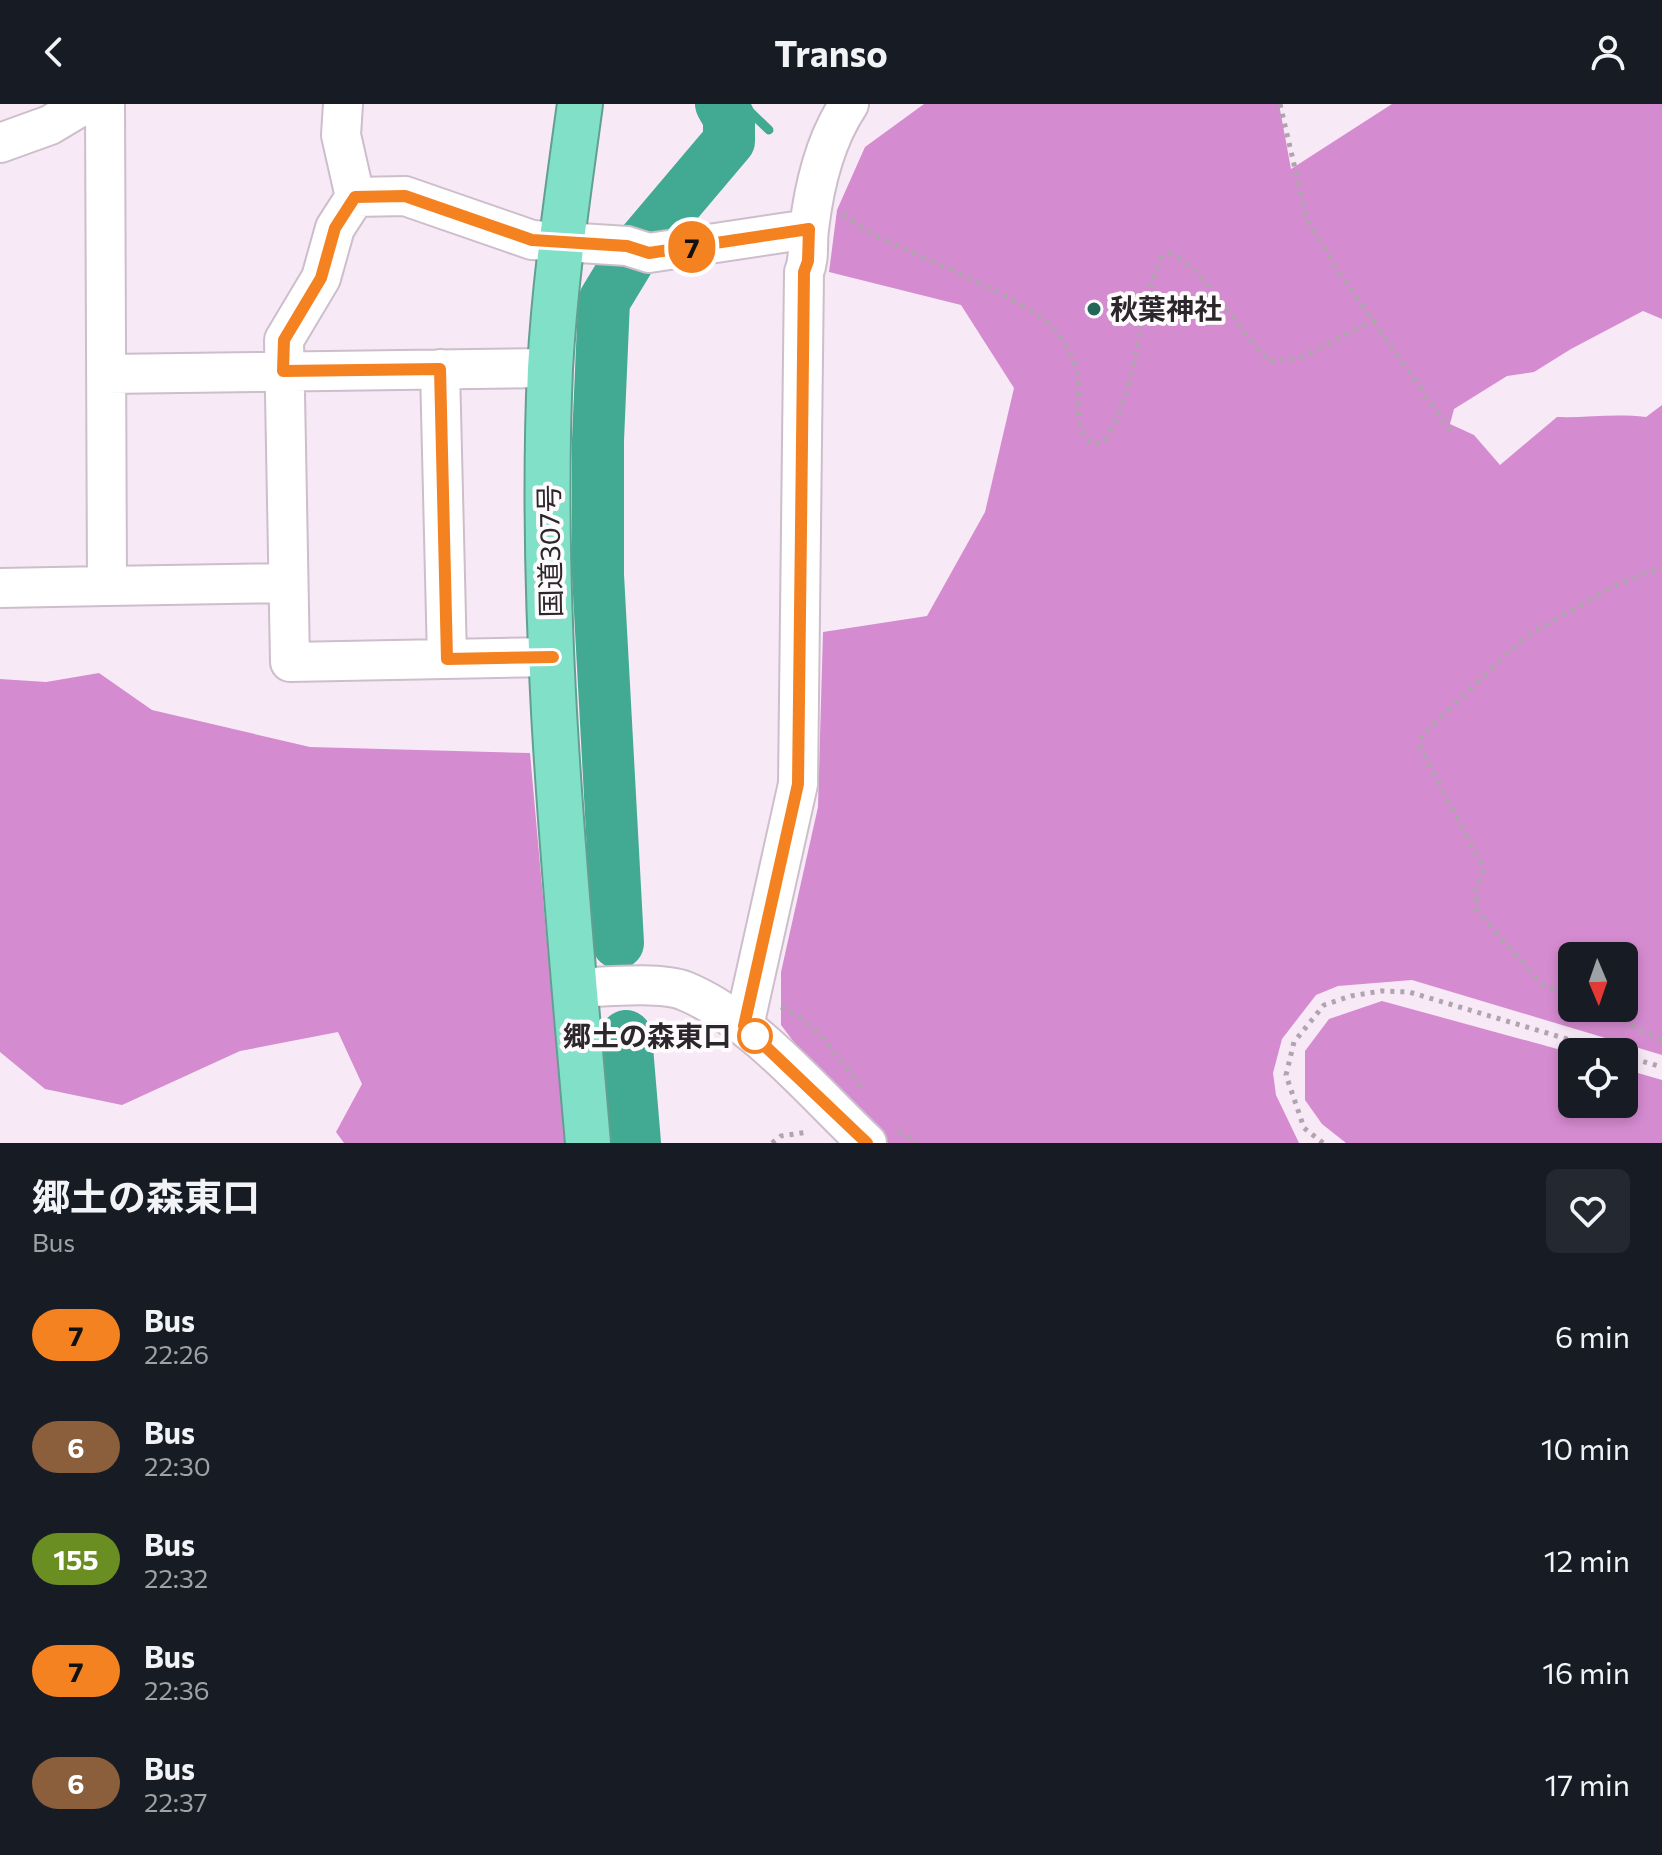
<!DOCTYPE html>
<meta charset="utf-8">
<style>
body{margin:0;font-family:Commissioner,"Noto Sans JP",sans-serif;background:#242831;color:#f1f3f6;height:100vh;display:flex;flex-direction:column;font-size:30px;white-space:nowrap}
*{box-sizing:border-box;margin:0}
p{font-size:26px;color:#9ea1a6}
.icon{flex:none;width:44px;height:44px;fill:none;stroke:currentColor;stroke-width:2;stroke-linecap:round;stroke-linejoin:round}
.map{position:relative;height:1039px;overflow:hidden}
.sheet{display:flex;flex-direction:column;background:#171b24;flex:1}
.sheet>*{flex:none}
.badge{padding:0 16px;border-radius:26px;font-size:28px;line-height:52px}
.needle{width:52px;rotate:178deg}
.controls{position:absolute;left:1558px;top:838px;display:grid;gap:16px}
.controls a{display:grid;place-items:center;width:80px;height:80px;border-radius:12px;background:#171b24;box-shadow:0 4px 12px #0003;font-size:40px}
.map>.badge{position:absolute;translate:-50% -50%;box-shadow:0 0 0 4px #fff}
.round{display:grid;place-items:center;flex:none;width:84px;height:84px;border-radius:12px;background:#242831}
.head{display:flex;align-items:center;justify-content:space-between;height:136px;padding:0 32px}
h1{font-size:38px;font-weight:700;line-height:60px}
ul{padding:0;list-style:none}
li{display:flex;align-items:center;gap:24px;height:112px;padding:0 32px}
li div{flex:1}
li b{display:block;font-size:30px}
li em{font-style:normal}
li .badge{min-width:88px;font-weight:700;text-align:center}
header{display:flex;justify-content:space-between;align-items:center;height:104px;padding:0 32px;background:#171b24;font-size:36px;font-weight:700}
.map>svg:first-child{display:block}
</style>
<header><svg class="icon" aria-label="back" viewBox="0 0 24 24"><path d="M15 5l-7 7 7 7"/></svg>Transo<svg class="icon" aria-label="person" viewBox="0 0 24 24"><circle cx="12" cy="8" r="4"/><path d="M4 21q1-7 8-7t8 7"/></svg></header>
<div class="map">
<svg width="1662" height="1039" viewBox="0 0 1662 1039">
<rect width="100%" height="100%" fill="#f8e9f6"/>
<path fill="#d58bd0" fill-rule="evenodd" d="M924,0H1279L1291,65L1392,0H1662V215L1643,207L1571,245L1534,268L1507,272L1454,305L1450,320L1474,331L1500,361L1557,313C1587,314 1615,309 1646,313L1662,301V951L1412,876L1338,882L1316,891L1282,935L1273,969L1276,991L1299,1039H881L846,1007L781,921V868L818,703L823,528L927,512L985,408L1014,284L961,201L829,168L837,106L865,43ZM1572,852H1624V904H1572Z
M99,569L152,606L310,643L530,649L565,1039H344L336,1028L362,980L338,928L240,947L122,1001L45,985L0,948V575L46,578Z
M1382,897L1572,949V1000H1624V965L1662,976V1039H1346L1322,1020L1305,996V947L1329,915Z"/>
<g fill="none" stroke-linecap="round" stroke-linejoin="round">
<path stroke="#42aa93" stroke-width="9" d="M742,0L769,26"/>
<path stroke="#42aa93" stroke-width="52" d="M618,839L598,471V336L604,197L630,154L729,37V14L721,0
M626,932L635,1039"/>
<g stroke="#ccbeca" stroke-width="42">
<path id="minor" d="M105,0L107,482L288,479
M343,0L341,31L355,93
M0,39L50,21L85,0
M440,265L447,555
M107,270L551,264
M0,484L107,482
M553,553L290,558L284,236L321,174L335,124L355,93L405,92L532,136L627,142L649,149L809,125
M575,884C603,883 660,877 685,887C753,915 813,988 867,1039
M744,922L798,680L804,168C810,154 807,140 809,125C814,82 825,36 849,0"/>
</g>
<g stroke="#639f91" stroke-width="48">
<path id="highway" d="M580,0C568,88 555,176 550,265C539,522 566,783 588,1039"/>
</g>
<path stroke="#b0a4ae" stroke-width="5" stroke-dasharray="4 6" stroke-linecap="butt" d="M1280,0L1307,116L1340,170L1453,330
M843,110L863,125C904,147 1034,197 1057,228C1066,240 1075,257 1078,272C1081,296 1071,324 1093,340L1105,337C1140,279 1135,213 1161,154L1170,150C1199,157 1243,232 1269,257L1300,254L1374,216
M1572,894L1542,880L1477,807L1476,785L1484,765L1419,641L1423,630L1525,533L1619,479L1662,463
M781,903C817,918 837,954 861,982
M1595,904L1662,936
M1624,952L1662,963
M898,1027L917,1039
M772,1039L781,1032L808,1028
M1323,1039L1304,1024L1286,971L1294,938L1324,901L1351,892L1381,887L1409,888L1611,948"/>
<use href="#minor" stroke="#fff" stroke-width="38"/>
<use href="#highway" stroke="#81e0c8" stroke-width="44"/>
</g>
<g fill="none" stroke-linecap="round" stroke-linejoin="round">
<g stroke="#fff" stroke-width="18">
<path id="line" d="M553,553L447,555L440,265L283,267L284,236L321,174L335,124L355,93L405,92L532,136L627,142L649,149L809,125L808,157L804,168L798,680L744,922L867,1039"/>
</g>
<use href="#line" stroke="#f58220" stroke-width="12"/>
</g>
<circle fill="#236758" stroke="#fefbfd" stroke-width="3" cx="1094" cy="205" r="8"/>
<circle fill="#fff" stroke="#f58220" stroke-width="4" cx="755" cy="932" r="16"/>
<g text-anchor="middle" stroke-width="8" stroke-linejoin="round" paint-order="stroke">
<g font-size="28" font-weight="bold" fill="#2c272c" stroke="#fefbfd" text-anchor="start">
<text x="1110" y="215">秋葉神社</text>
</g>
<g font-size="28" fill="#2c272c" stroke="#fefbfd">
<text transform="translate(550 447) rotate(-91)" y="10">国道307号</text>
</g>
<g font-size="28" font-weight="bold" fill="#2c272c" stroke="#fefbfd" text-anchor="end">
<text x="731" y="942">郷土の森東口</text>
</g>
</g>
</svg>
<div class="controls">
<a><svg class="needle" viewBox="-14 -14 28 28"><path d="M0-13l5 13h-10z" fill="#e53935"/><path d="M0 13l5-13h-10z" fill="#9ea1a6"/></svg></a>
<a><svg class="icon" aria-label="locate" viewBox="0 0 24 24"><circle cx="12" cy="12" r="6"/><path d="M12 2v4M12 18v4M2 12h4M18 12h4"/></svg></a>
</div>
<b class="badge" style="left:692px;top:143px;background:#f58220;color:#111">7</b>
</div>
<section class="sheet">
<div class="head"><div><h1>郷土の森東口</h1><p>Bus</p></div><a class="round"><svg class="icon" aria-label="heart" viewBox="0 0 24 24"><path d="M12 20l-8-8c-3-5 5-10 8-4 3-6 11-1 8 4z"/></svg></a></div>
<ul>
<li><span class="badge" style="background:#f58220;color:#111">7</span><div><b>Bus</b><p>22:26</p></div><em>6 min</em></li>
<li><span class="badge" style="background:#8b5e3c;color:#fff">6</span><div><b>Bus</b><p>22:30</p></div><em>10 min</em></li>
<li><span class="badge" style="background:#6b8e23;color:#fff">155</span><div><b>Bus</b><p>22:32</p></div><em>12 min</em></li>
<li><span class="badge" style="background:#f58220;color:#111">7</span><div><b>Bus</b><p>22:36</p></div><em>16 min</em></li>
<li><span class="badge" style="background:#8b5e3c;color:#fff">6</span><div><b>Bus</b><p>22:37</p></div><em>17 min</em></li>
</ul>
</section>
